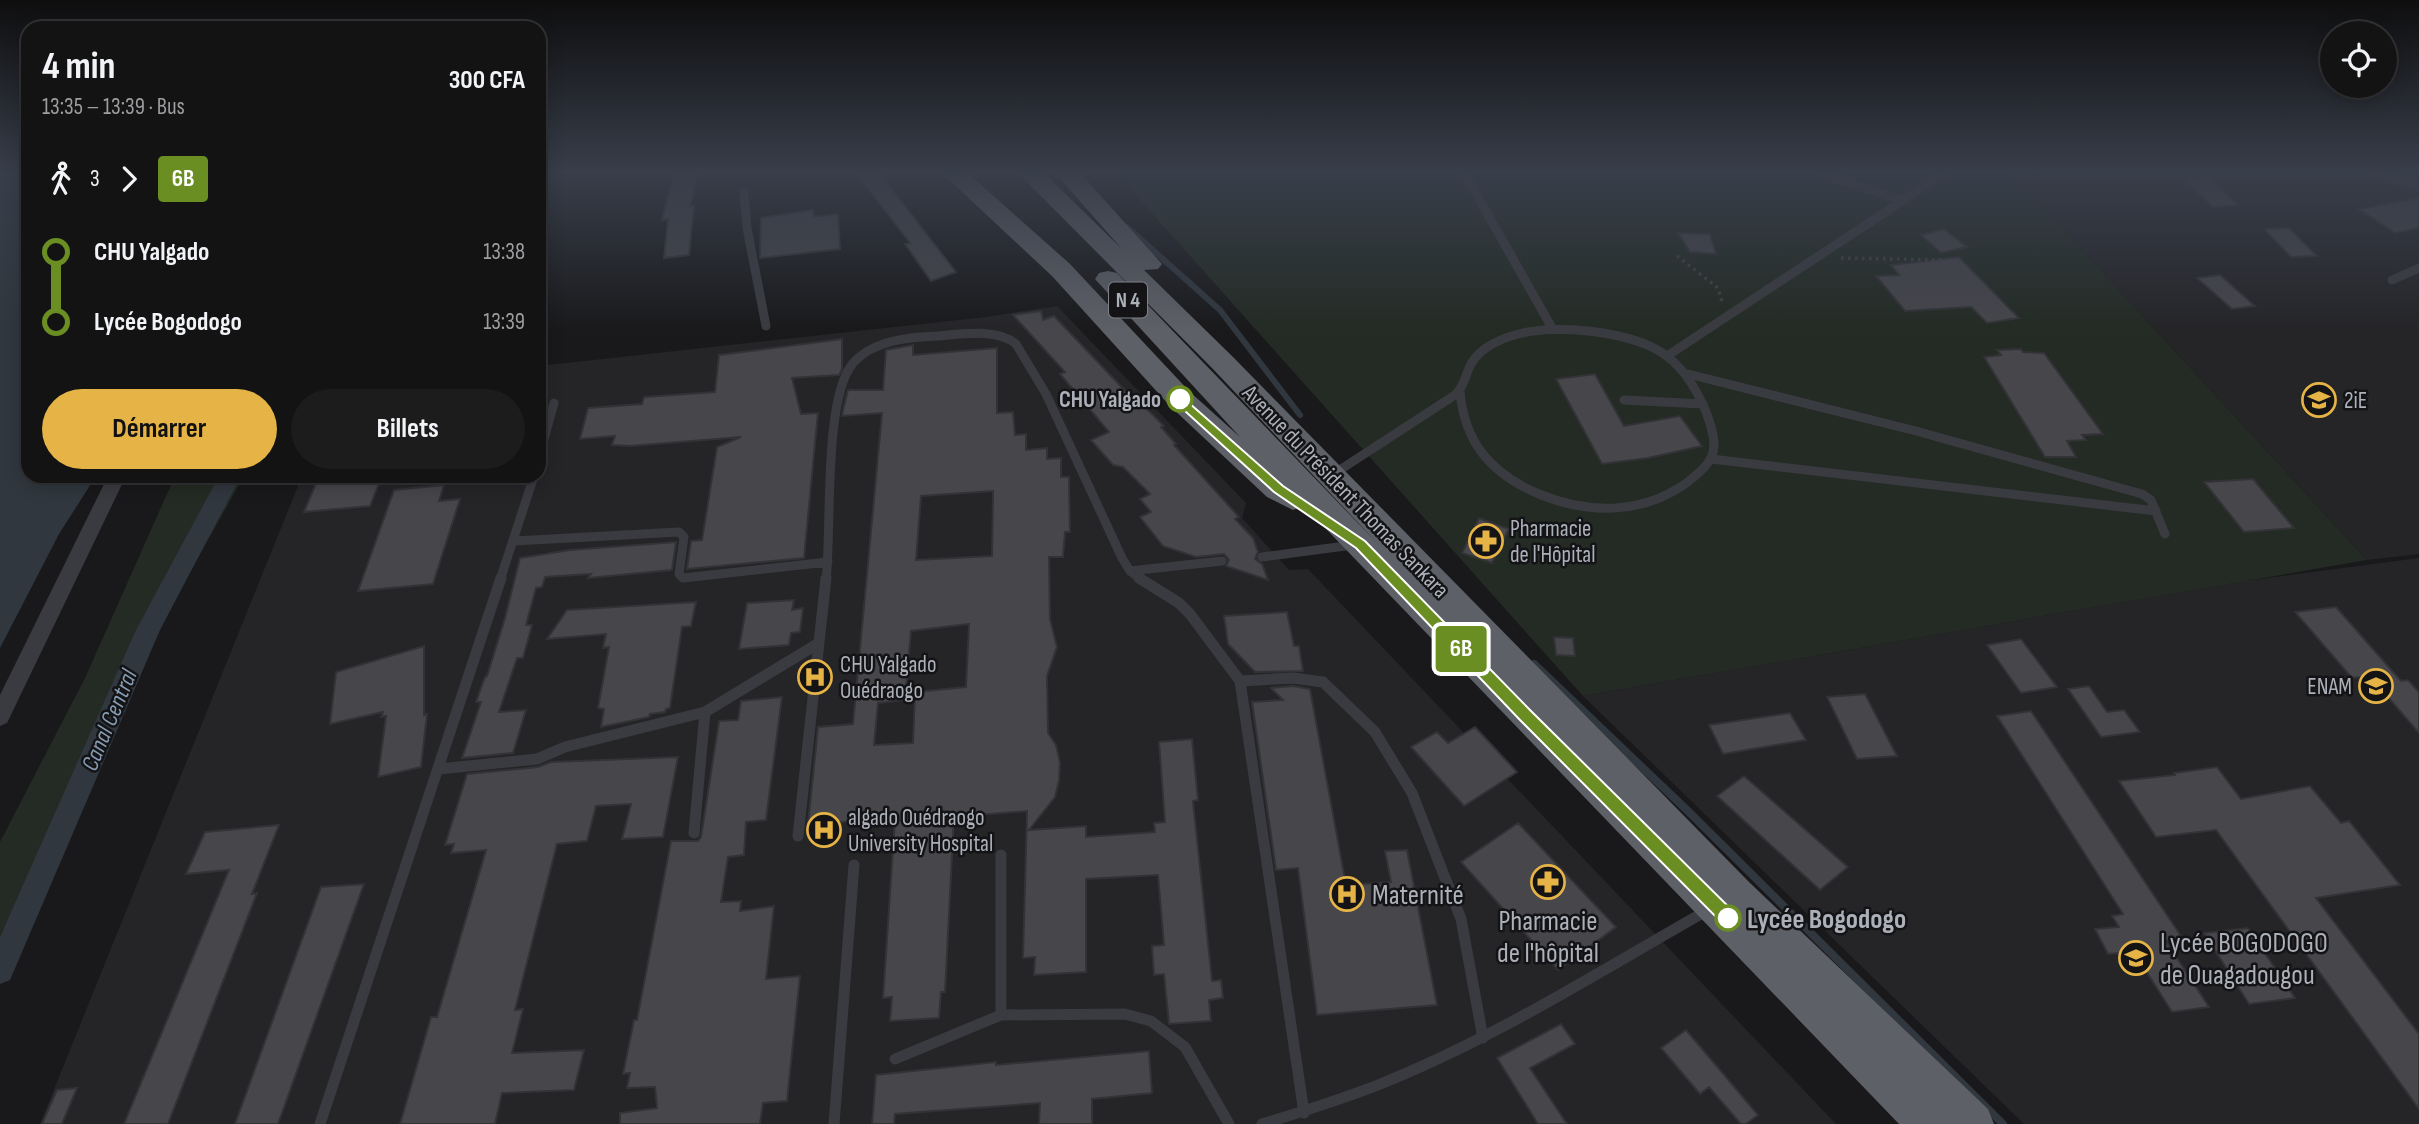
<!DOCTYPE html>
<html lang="fr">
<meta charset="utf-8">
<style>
body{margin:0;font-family:"Sofia Sans Condensed",sans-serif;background:#1c1c1d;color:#f1f3f6;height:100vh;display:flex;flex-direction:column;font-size:26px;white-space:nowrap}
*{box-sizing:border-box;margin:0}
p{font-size:23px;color:#9d9ea0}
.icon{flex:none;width:38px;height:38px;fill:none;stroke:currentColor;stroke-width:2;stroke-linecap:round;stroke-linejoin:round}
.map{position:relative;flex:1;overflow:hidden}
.sheet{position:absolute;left:21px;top:21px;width:525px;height:462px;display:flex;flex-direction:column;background:#131314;border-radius:21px;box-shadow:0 4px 18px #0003,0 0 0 2px #323234}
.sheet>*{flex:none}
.badge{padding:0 14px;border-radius:5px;font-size:24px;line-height:46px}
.buttons{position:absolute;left:2320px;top:21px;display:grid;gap:14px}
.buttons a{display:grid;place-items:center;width:77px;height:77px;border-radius:50%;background:#131314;box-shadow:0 4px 18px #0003,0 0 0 2px #323234;font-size:35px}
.map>.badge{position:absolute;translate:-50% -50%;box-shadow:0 0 0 4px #fff}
.legs{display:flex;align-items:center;gap:10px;height:77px;padding:0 21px;font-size:23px}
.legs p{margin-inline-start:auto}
.overview{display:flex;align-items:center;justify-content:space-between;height:119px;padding:0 21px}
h1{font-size:38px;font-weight:700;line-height:52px}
.action{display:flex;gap:14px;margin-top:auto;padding:14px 21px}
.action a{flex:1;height:80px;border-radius:42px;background:#e6b446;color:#111;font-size:28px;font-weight:700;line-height:80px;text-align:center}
.action a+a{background:#1c1c1d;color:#f1f3f6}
ul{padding:0 21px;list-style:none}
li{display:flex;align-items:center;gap:24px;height:70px;font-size:26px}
li i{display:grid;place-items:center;width:10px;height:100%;margin:0 9px;background:currentColor}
li i::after{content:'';width:18px;height:18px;margin:-9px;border:5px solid;border-radius:50%;background:#131314}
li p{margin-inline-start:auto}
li:first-child i{background:linear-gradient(#0000 50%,currentColor 0)}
li:last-child i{background:linear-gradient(currentColor 50%,#0000 0)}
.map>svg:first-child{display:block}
</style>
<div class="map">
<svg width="2419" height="1124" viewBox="0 0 2419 1124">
<rect width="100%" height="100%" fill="#19191b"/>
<path fill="#252528" d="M2012,174H2419V554L2367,560Z
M1057,306L1246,503L1242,518L1289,570L1308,569L1836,1124H40L302,476H539V366L986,317Z
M2419,558V1124H2024L1583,696L2245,581Z"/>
<path fill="#232b24" d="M1117,174H2012L2367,560L1583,696Z
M175,476H244L71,783L0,937V842L85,678Z"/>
<path fill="#30373e" d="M0,174H28V476H96L59,534L0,648Z"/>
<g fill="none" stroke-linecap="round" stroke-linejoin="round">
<path stroke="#30373e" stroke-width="6" d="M1127,227L1220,310L1300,415"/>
<path stroke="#30373e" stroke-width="8" d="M1534,664L1690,813L2003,1124"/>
<path fill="#30373e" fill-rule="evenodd" d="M219,476H241L160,630L10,980L0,984V937L136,630Z"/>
</g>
<path fill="#46464b" stroke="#333337" stroke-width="2" fill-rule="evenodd" d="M698,174L690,206L694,205L689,255L664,258L668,219L662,220L674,175Z
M857,174H880L956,272L931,281L905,244L910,243Z
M2208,177L2238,205L2213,207L2184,179Z
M2419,198V228L2395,233L2359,209Z
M813,210L814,217L838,214L840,249L760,258L761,218Z
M2289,228L2317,256L2291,257L2264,229Z
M1944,229L1967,247L1941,253L1921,235Z
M1678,233L1710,234L1716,254L1690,252Z
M1959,257L2019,318L1987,323L1971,307L1905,311L1876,276L1899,275L1891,265Z
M2220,275L2255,306L2232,309L2197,278Z
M1041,311L1043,320L1054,316L1134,400L1137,399L1164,426L1161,427L1176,444L1174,445L1239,517L1235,519L1253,538L1258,552L1255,559L1262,564L1268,580L1226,566L1229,560L1224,554L1196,557L1163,546L1140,517L1151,512L1140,499L1150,494L1123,467L1113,465L1091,440L1109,432L1060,374L1065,372L1013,315Z
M842,339V369L839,375L792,378L801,414L818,413L804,558L687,569L691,541L702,540L717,447L741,437L630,446L612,445L615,436L580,439L588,408L642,404L644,397L715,392L719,355Z
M913,345V355L997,348V413L1013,412L1015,435L1026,434V450L1047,448V459L1061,458V477H1069L1070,532H1065L1063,557H1049L1050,619L1057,647L1047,676L1048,733L1056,745L1060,763L1059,780L1055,797L1029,830L1086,826V837L1155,832L1154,823L1165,822L1159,742L1192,739L1198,800L1193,801L1212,981L1221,980L1223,998L1209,1000L1211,1021L1169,1024L1164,974L1154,975L1152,946L1164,945L1158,875L1086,879V972L1034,975L1035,957L1023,958L1027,811L954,817L945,992H941L939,1018L890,1021L892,997L883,998L895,819L808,824L818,727L853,724L882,413L842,416L844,406L848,390H883L886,350ZM993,491L992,556L916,560L921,496ZM969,624L966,687L915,692L913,743L874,745L878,703L905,700L911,631Z
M2021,349L2023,352L2044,353L2103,434L2082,435L2086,440L2067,441L2076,457H2045L1984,357L2001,355L1997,350Z
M1595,374L1624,426L1680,416L1702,446L1648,458L1602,464L1556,379Z
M319,476H382L370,506L304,512Z
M2253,479L2294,528L2244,532L2204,482Z
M444,485L439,501L460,499L433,584L358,591L394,490Z
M1479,518L1509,529L1492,563L1462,553Z
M676,542L672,570L588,578L591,574L545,577L542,587L536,588L526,625H532L523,658H517L499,712L526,710L513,753L462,758L481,702H476L485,677L487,676L505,618L520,558L570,550Z
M794,600L792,610L803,608L800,632L791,633L789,645L739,649L747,603Z
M696,602L691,626L682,627L670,708L666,709L665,712L650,714L649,717L601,727L604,709L598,708L609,647L603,648L606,634L547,639L567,610Z
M2336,607L2401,681L2408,680L2419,692V733L2370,676L2352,678L2295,612Z
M1287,612L1294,646H1299L1303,671L1255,672L1228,644L1224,616Z
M1554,637L1573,638L1575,656L1556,655Z
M2021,639L2057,687L2021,693L1987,645Z
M424,646V715L427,714L421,767L378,777L386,716L381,717L383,712L330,724L336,672Z
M1293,686L1310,689L1346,885L1391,882L1385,851L1407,850L1437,1005L1317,1015L1298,868L1276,870L1252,702L1283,700L1271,688Z
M2089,686L2107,712L2124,710L2140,732L2101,737L2068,689Z
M1865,694L1897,756L1857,759L1827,697Z
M782,697L766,820L746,822L744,855L728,857L721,902L741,901L740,911L774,906L766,979L800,976L787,1101L763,1103L760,1124H620V1113L657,1108L655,1087L627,1088L630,1073L623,1074L634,1020H637L671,841H698L701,837L719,721L738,720L741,701Z
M2031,711L2183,939L2166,941L2209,1007L2172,1012L2134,952L2108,954L2095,929L2119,927L2112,916L2123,914L1997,716Z
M1790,713L1806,740L1723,754L1709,725Z
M1475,727L1517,772L1464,806L1411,747L1437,732L1448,743Z
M678,757L663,837L622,839L631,804L596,806L587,841L557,844L515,1010L523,1009L512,1053L584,1050L574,1090L502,1093L495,1124H400L431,1017H437L486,850L451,853L454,844L445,845L467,774L538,767L551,762Z
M2217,767L2241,799L2310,786L2341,823L2349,821L2400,885L2316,898L2419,1034V1109L2216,830L2156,837L2119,781L2175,775L2174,773Z
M1744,776L1848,867L1820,890L1717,796Z
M1518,823L1616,927L1558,970L1461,862Z
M279,825L252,894L257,893L168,1124H124L229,870L186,874L205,832Z
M364,884L278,1124H235L321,887Z
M2248,928L2295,998L2249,1004L2204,933Z
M1561,1024L1575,1044L1530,1068L1567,1124H1538L1497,1058Z
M1686,1030L1720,1070L1758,1115L1746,1124H1741L1709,1087L1700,1094L1661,1048Z
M1149,1051L1152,1093L1092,1099V1124H1039L1040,1103L895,1114L894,1124H872L876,1075L996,1062V1065Z
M77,1088L62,1124H42L57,1090Z"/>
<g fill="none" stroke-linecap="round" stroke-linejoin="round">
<path stroke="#404246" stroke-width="3.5" stroke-dasharray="2.5 4.5" stroke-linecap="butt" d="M1677,256L1718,288L1723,305
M1841,258L1946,260"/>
<path stroke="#3a3b40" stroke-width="9" d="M1465,174L1552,328
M1822,174L1900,200
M2375,174L2419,186
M744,192L747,228L766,326
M2392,280L2419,268
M1670,354L1943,174
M1688,374L1916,431L2142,494L2151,500L2165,534
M1624,400L1703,404
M539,457L554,403
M1711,459L2156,511
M1332,475L1455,395C1470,381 1462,365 1486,348C1516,328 1553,328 1588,331C1649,338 1682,353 1706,412C1711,425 1718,445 1711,458C1706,468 1693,478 1685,484C1640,515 1587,514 1539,494C1491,474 1464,442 1460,391
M514,541L679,532L684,537L679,574L683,578L828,562
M1262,557L1353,545
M1130,571L1222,561
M500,580L534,476
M826,580C832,529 823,399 853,363C874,340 909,337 938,336C961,334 998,328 1016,344L1046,394L1122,558L1130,571L1142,580"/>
<path stroke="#3a3b40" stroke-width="11" d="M1139,578L1179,603L1190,614L1240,681L1304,1113
M1240,681L1293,678L1323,682L1375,732L1412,793L1461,919L1483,1038
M439,769L537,759L565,747L705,712
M694,833L705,712L819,643
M798,836L826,578
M1001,855V1015
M895,1059L1001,1015L1125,1014L1151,1021L1185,1047L1229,1124
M320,1124L501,578
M834,1124L854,865
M1262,1124C1301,1112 1340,1100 1378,1085C1494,1039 1600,971 1708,910"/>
<path fill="#3a3b40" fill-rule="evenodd" d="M108,476H126L7,723L0,726V695Z"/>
<path fill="#5e6067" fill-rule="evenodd" d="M943,174H969L1070,264L1190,392L1240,437L1095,279L1099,273L1108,271L1117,273L1381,547L1213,369L1019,174H1045L1122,249L1056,174H1081L1162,264L1158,269L1144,270L1233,357L1750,883L1988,1109L1994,1124H1899L1304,506L1293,510L1267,497L1170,406L1052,276Z"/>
</g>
<linearGradient id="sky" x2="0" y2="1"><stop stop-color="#0e0e0f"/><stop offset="0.52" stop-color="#383e4a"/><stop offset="1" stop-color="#383e4a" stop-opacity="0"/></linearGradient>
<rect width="2419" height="332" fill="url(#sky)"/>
<path fill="#6b8e23" stroke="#fff" stroke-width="2" d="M1180,395L1283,486L1365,541L1531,711L1734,912L1737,918L1734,923L1728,925L1722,923L1520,720L1356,548L1274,492L1175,402L1174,399Z"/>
<defs>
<g id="university-ring" transform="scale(1.75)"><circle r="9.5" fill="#141416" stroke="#e6b446" stroke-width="1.5"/><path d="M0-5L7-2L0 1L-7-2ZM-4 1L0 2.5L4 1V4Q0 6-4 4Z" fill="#e6b446"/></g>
<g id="pharmacy-ring" transform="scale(1.75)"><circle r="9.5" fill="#141416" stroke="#e6b446" stroke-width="1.5"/><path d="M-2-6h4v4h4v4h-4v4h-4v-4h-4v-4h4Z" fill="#e6b446"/></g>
<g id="hospital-ring" transform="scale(1.75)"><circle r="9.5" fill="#141416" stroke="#e6b446" stroke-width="1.5"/><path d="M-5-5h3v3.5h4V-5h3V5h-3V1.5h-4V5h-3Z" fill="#e6b446"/></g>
<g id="school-ring" transform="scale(1.75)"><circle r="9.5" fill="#141416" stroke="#e6b446" stroke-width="1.5"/><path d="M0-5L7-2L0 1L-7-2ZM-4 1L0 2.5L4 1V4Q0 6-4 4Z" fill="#e6b446"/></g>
</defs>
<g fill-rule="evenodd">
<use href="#university-ring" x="2319" y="400"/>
<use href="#pharmacy-ring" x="1486" y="541"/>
<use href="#hospital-ring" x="815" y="677"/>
<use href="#school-ring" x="2376" y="686"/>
<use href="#hospital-ring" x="824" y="830"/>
<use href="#pharmacy-ring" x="1548" y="882"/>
<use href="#hospital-ring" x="1347" y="894"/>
<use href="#school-ring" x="2136" y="958"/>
</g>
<g fill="#fff" stroke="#6b8e23" stroke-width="3.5">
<circle cx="1180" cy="399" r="12"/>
<circle cx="1728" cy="918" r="12"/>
</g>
<g text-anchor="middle" stroke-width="5" stroke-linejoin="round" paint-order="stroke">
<rect fill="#141416" stroke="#7e8188" stroke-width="2" x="1109" y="282.5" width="38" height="35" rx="5"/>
<g font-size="21" font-weight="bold" fill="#acb0b9">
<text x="1128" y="307">N 4</text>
</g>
<g font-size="23" font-weight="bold" fill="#acb0b9" stroke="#141416" text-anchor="end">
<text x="1161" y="407">CHU Yalgado</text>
</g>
<g font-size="23" fill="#acb0b9" stroke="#141416" text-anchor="start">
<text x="2344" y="408">2iE</text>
<text x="1510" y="536">Pharmacie<tspan x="1510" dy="26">de l'Hôpital</tspan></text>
<text x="840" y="672">CHU Yalgado<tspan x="840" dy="26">Ouédraogo</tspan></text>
<text x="2352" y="694" text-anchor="end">ENAM</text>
<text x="848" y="825">algado Ouédraogo<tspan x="848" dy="26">University Hospital</tspan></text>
</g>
<g font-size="23" fill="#acb0b9" stroke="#141416">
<text transform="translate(1346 491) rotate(46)" y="8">Avenue du Président Thomas Sankara</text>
</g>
<g font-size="24" font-style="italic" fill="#869cb2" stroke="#141416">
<text transform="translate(109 720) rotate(-67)" y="8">Canal Central</text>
</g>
<g font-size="28" fill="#acb0b9" stroke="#141416" text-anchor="start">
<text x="1372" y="904">Maternité</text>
<text x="1548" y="930" text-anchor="middle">Pharmacie<tspan x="1548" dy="32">de l'hôpital</tspan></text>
<text x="2160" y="952">Lycée BOGODOGO<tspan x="2160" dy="32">de Ouagadougou</tspan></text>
</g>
<g font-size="28" font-weight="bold" fill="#acb0b9" stroke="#141416" text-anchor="start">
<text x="1747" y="928">Lycée Bogodogo</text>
</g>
</g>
</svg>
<div class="buttons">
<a><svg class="icon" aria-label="locate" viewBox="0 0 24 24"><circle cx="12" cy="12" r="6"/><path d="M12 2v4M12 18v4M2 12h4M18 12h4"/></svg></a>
</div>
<b class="badge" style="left:1461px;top:649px;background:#6b8e23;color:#fff">6B</b>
<section class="sheet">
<div class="overview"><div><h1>4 min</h1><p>13:35 – 13:39 · Bus</p></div><b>300 CFA</b></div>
<div class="legs"><svg class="icon" aria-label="walk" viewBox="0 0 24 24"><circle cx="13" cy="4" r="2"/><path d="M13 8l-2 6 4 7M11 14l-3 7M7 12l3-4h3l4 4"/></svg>3<svg class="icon" aria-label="forward" viewBox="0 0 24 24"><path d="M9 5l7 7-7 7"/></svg><b class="badge" style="background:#6b8e23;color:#fff">6B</b></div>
<ul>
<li><i style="color:#6b8e23"></i><b>CHU Yalgado</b><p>13:38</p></li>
<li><i style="color:#6b8e23"></i><b>Lycée Bogodogo</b><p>13:39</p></li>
</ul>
<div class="action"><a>Démarrer</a><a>Billets</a></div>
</section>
</div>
